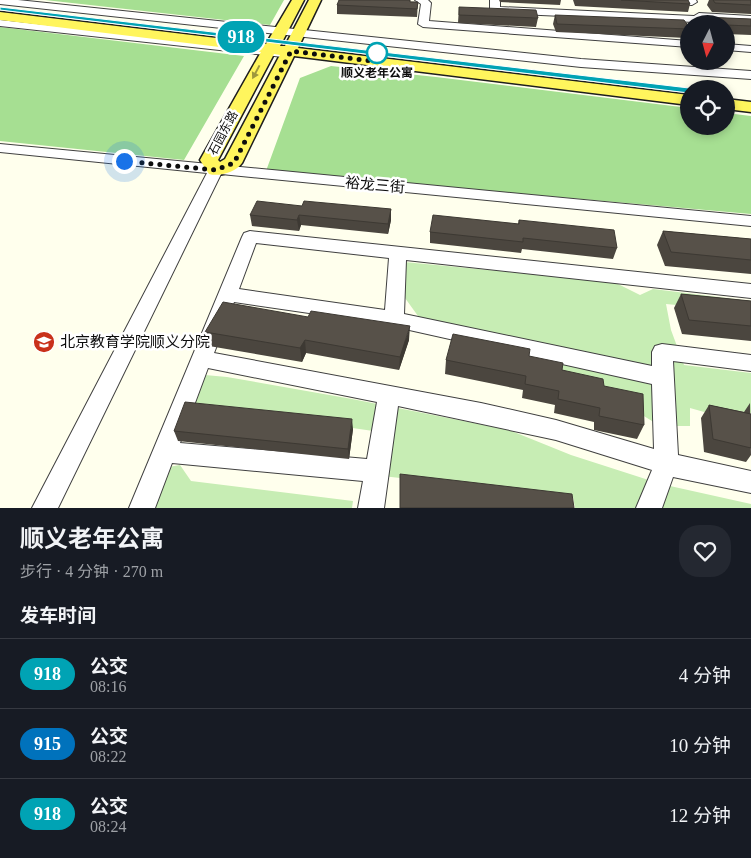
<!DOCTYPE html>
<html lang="zh">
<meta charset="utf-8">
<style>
body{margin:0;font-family:"Times New Roman","Noto Sans SC",serif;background:#242831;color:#f1f3f6;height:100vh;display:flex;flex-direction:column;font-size:19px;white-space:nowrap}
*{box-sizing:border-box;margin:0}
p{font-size:16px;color:#9ea1a6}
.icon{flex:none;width:28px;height:28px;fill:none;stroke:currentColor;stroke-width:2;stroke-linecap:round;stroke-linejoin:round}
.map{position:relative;height:508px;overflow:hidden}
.panel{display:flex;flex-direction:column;background:#171b24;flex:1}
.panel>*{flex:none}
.badge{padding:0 10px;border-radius:16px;font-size:18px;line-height:32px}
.needle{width:32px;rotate:186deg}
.controls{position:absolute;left:680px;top:15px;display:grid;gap:10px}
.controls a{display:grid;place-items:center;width:55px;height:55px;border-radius:50%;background:#171b24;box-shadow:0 2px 8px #0003;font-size:25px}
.you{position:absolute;width:25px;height:25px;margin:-12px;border:4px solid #fff;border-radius:50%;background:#1a73e8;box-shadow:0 0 0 8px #1a73e833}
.map>.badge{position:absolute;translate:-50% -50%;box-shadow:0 0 0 2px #fff}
h2{padding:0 20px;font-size:19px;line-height:45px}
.round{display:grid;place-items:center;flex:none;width:52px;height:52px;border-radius:20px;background:#242831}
.overview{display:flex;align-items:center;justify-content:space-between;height:85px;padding:0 20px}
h1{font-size:24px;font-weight:700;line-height:38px}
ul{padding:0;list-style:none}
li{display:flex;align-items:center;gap:15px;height:70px;padding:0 20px;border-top:1px solid #363941}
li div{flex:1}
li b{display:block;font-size:19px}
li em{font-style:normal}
li .badge{min-width:55px;font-weight:700;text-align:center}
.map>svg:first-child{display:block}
</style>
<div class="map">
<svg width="751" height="508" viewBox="0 0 751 508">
<rect width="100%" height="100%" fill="#ffffed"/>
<path fill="#c7edb4" d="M404,262L614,282L640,295L653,289L751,301V312L666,304L671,330L684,365L751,373V413L732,410L736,421L690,408V426H660L613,397L426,327L397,287Z
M194,374L227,377L352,399L509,430L571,455L661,484L751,504V508H575L573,497L382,476L387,433L181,403Z
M180,465L191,481L353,501L352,508H146L163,468Z"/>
<path fill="#a6df92" d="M45,0H284L270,25Z
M0,27L244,56L184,160L0,141Z
M331,66L436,77L689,108V126H726V113L751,116V214L266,171L300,78Z"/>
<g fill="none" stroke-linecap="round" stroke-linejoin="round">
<g stroke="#404040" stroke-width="2">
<path id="minor" d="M0,0H18L581,59L751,71V79L581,67L0,4Z
M415,0H428L431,3L429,21L689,41V47L423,27L418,24L421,4Z
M490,0H500V7L694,16L699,13L751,16V22L699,19L694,22L495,13L490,10Z
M651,0H696L697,2L692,5L656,3Z
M0,20L283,51L289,54L283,57L0,26Z
M726,44L751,46V52L726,50Z
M0,144L751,216V226L221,174L58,508H32L207,173L0,152Z
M250,231L751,284V298L406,260L404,314L652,366V352L655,346L662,344L751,355V371L673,361L678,455L751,471V493L673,477L662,508H636L652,470L556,440L398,406L384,508H358L363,481L172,463L155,508H129L242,237L244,233ZM256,243L389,258L385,310L239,289ZM234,302L378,323L652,384L654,449L556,420L481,403L214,353ZM208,368L377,402L367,459L180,443Z"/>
</g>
<g stroke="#1e1e1e" stroke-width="3">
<path id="major" d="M292,0H304L280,46H285L309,0H321L298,48L689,95V105L294,56L242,163C236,172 219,177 209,174L200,160L261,52L0,20V12L266,44ZM274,54L280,55L225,159L220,162L218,160Z
M726,99L751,102V112L726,109Z"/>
</g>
<use href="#minor" fill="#fff" fill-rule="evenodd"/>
<use href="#major" fill="#fff55d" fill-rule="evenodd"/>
</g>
<path fill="#4b463f" d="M372,0L418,2L417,17L337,14V5Z
M499,0H561L560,5L500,2Z
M573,0H688L690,4L688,12L575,6Z
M709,0H751V14L712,12L707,5Z
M459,7L538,18L536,27L458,23Z
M555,15L689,27V33L687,38L556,32L553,24Z
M703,17L751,19V35L726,34V24H701Z
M302,206L391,209V220L388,234L301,225L299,231L252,226L250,215Z
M519,220L617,248L613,259L522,249L521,253L430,243V232L518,224Z
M663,231L751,239V274L665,266L657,245Z
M681,294L751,301V341L682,334L674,308Z
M205,332L409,340L399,370L306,353L302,362L209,346Z
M529,356L562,370L604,386L644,425L637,439L594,430V422L554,413L555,405L522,398L523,390L445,374L446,360Z
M750,403L751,455L746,462L704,452L701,418L709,405L744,412Z
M353,429L349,459L178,441L174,431Z"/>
<path fill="#3d3933" d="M391,209V220L388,234V224Z
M299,215L301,225L299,231L297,220Z
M410,326L409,340L399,370L400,357Z
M305,340L306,353L302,362L300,348Z
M352,419L353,429L349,459L348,449Z"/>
<path fill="#575149" stroke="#3d3933" d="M339,0H410V2H418L417,9L337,5Z
M621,0H688L690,4Z
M713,0H751V5L715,3Z
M459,7L536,10L538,18L459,15Z
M555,15L684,20L689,27V29L557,24Z
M703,17L751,19V26L726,25V24H708Z
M257,201L302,206L304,201L391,209L388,224L299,215L297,220L250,215Z
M433,215L519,224V220L614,230L617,248L523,238V242L430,232Z
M663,231L751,239V260L671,252Z
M681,294L751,301V326L689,320Z
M223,302L308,317L311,311L410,326L400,357L305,340L300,348L205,332Z
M453,334L530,349L529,356L563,363L562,370L603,379L604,386L643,394L644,425L599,416L600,408L558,399L559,391L525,384L526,376L446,360Z
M185,402L352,419L348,449L174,431Z
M709,405L751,414V448L713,439Z
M400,474L572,494L574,508H400Z"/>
<defs><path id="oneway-solid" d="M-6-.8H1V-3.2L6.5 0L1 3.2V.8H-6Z" transform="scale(1.25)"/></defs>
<use fill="#9e983d" href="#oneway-solid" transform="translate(256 72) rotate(118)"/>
<path fill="#00a3b4" stroke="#fff" d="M0,7L689,88L692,91L689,93L0,10Z"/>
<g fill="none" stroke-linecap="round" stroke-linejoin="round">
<path stroke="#0d0d0d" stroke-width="5" stroke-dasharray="0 9" d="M124,161L216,170L234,163L291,51L380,62L377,53"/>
</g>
<defs>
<g id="university-disc" transform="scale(1.125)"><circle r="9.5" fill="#c9311a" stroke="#fff"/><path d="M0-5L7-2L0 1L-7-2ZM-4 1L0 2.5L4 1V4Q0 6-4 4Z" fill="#fff"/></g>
</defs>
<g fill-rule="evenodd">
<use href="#university-disc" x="44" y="342"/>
</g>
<circle fill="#fff" stroke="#00a3b4" stroke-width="2.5" cx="377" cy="53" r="10"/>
<g text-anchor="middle" stroke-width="5" stroke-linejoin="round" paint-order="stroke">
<g font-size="12" font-weight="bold" fill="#0d0d0d" stroke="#fff">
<text x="377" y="77">顺义老年公寓</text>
</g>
<g font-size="12" fill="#0d0d0d" stroke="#fff">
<text transform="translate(223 133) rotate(-62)" y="4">石园东路</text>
</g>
<g font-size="15" fill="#0d0d0d" stroke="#fff">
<text transform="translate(375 185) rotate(5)" y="5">裕龙三街</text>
</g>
<g font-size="15" fill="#0d0d0d" stroke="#fff" text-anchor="start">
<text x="60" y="347">北京教育学院顺义分院</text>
</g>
</g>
</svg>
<div class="controls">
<a><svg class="needle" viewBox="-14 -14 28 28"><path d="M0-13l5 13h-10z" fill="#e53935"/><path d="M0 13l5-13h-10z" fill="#9ea1a6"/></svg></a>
<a><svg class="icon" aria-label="locate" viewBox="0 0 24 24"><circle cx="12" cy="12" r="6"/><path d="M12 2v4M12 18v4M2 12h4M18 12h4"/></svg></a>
</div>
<div class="you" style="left:124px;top:161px"></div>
<b class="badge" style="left:241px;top:37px;background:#00a3b4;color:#fff">918</b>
</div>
<section class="panel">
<div class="overview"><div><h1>顺义老年公寓</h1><p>步行 · 4 分钟 · 270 m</p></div><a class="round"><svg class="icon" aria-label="heart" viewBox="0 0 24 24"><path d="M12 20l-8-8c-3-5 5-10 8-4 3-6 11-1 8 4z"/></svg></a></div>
<h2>发车时间</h2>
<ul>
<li><span class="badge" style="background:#00a3b4;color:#fff">918</span><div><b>公交</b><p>08:16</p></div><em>4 分钟</em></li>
<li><span class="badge" style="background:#0072bc;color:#fff">915</span><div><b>公交</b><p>08:22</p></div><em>10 分钟</em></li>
<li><span class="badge" style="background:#00a3b4;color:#fff">918</span><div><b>公交</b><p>08:24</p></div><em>12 分钟</em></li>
</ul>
</section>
